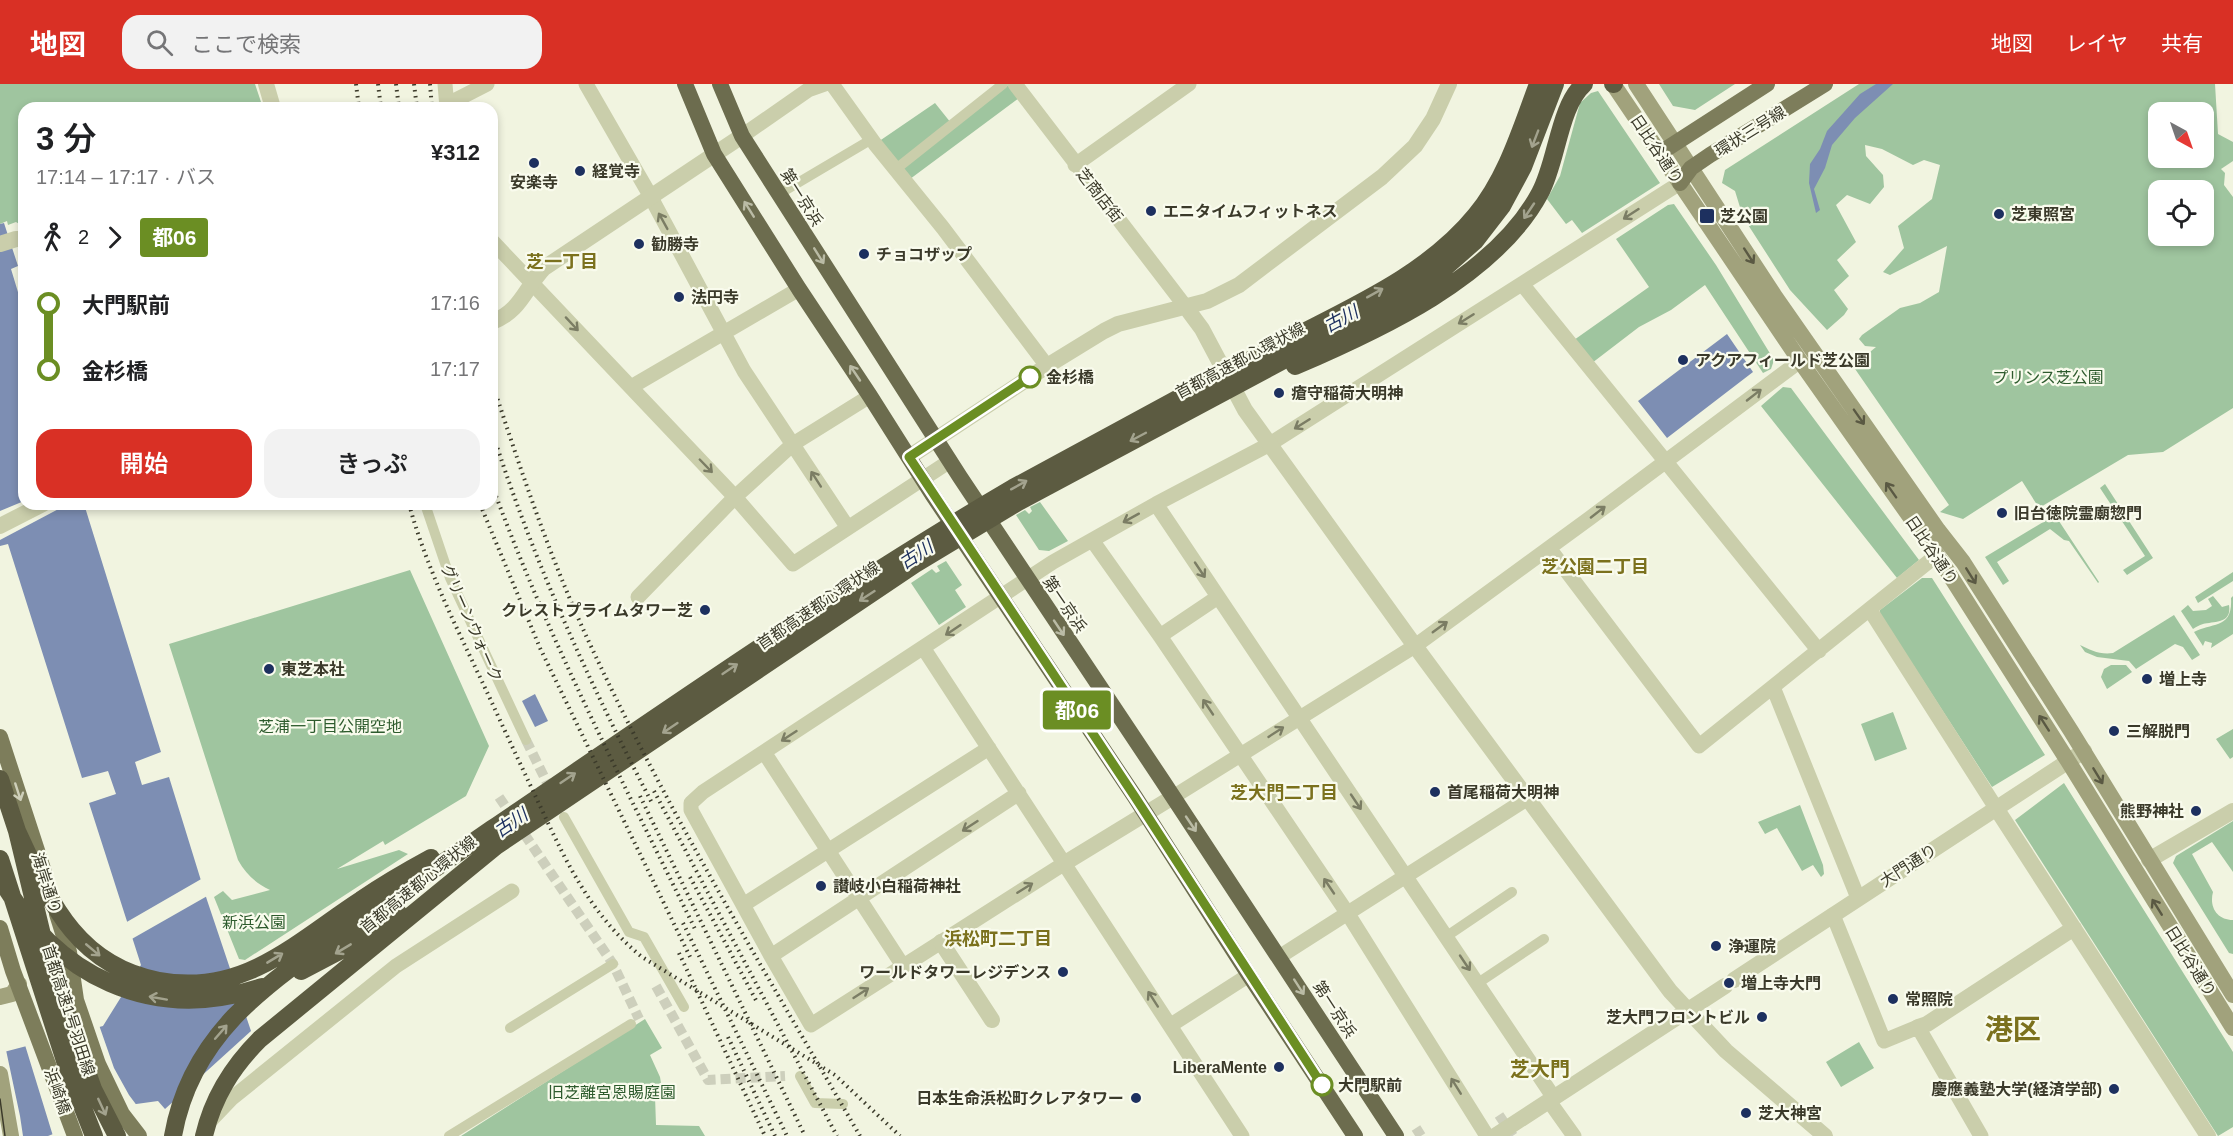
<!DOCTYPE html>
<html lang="ja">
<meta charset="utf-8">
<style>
body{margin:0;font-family:Arial,"Noto Sans JP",sans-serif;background:#f2f2f2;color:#202124;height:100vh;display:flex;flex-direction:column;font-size:22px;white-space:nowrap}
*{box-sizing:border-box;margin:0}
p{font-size:20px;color:#757577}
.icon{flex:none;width:33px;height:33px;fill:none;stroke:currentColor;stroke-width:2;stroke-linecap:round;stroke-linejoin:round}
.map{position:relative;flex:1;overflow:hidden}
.side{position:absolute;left:18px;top:18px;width:480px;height:408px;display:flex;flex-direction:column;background:#fff;border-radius:18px;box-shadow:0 3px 9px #0003}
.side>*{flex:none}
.badge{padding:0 12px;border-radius:4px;font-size:21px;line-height:39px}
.needle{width:39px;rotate:140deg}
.fabs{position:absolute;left:2148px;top:18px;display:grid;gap:12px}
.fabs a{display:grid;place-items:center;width:66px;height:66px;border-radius:12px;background:#fff;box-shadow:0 3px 9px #0003;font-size:30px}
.map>.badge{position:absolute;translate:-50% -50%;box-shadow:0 0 0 3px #fff}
.legs{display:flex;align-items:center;gap:9px;height:66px;padding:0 18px;font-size:20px}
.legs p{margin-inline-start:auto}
.overview{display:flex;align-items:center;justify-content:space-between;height:102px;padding:0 18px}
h1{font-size:33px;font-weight:600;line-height:45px}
.action{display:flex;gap:12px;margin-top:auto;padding:12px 18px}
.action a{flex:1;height:69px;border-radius:18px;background:#d93025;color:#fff;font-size:24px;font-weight:600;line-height:69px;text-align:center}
.action a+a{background:#f2f2f2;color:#202124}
ul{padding:0 18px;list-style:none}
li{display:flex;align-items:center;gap:21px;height:66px;font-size:22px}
li i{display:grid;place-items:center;width:9px;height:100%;margin:0 8px;background:currentColor}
li i::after{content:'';width:15px;height:15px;margin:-8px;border:4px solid;border-radius:50%;background:#fff}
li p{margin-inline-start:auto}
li:first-child i{background:linear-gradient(#0000 50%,currentColor 0)}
li:last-child i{background:linear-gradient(currentColor 50%,#0000 0)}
header{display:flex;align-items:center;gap:36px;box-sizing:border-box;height:84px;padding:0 30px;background:#d93025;color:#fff}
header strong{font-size:28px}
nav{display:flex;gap:33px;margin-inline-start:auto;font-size:21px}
.search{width:420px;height:54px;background:#f2f2f2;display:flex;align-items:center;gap:15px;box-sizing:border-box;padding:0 21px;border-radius:18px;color:#757577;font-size:22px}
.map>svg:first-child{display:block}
</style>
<header>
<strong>地図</strong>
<div class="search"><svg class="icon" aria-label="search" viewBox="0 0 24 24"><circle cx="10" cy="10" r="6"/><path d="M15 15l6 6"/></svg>ここで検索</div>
<nav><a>地図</a><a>レイヤ</a><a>共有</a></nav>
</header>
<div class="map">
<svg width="2233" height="1052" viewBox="0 0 2233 1052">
<rect width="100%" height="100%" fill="#f1f4e0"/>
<path fill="#9fc59f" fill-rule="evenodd" d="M0,0H255L263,24H24V143L16,138L8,141L7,137L0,140Z
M1005,0L1023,11L906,98L875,60L935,19L951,39Z
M1659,0H1735L1695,26L1673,22Z
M1859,0H2215L2218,50L2233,58V77L2221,85L2225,89L2224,101L2233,113V324L2163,368L2128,371L2039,424L2022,397L1963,435L1940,428L1949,421L1853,282L1876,263L1865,262L1859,255L1862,251L1900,224L1920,219L1939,208L1947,162L1890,191L1883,188L1904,164L1898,142L1932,115L1940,81L1924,76L1913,81L1882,65L1865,61L1866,72L1883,91L1884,103L1870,120L1847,111L1836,121L1856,158L1837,176L1849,192L1834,206L1848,225L1844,231L1827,246L1790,206L1743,133L1735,107L1722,99L1725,86ZM2158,28H2204V74H2158ZM2158,106H2204V152H2158Z
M1598,7L1660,99L1582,149L1572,136L1566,140L1547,115L1560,92L1580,19L1591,9Z
M1674,120L1716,181L1774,276L1771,285L1763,289L1705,201L1671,226L1639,243L1592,279L1574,256L1649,203L1616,155L1668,121Z
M1783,303L1791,304L1919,476L1897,494L1761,322Z
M2105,400L2153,474L2127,491L2123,486L2145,472L2100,404Z
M1040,418L1068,457L1049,467L1039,466L1016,431L1025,426L1029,430L1032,427L1030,423Z
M2055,431L2099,498L2098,499L2069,457L2064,456L2050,445L1997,478L2009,497L2003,501L1985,473Z
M946,477L962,501L955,506L966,523L939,541L911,499L932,485L936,489L940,487L937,482Z
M410,486L489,662L466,712L385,761L383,757L337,785L399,766L408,770L245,876L239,875L214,813L223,807L232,816L270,806C255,799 246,790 238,776L169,560Z
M2233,488V497L2198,519L2195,513Z
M1922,494H1932L2045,671L1992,703L1880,530V526Z
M2213,512L2222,523L2229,521C2232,540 2214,537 2203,540C2199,541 2196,543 2193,545L2181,527L2188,521L2193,527L2206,526L2212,522L2208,515Z
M2233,512V550L2211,564L2212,559L2205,557L2203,562L2194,548C2211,538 2233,546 2231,514Z
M2174,531L2200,571L2192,576L2183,563L2175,560L2136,585L2129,577L2097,573L2085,568L2080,561C2090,566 2100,571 2113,569Z
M2111,581H2126L2132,588L2107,605L2101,593L2104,585Z
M1893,628L1907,665L1875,677L1861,640Z
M2233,645V673L2230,675L2216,655Z
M2064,699L2233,968V1043L2218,1052L2015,736Z
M1800,721L1823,781L1824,790L1821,793L1813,781L1802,787L1777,744L1765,750L1758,738Z
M2233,737V788L2212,758L2192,770L2213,808C2209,823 2217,836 2233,836V870L2229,869L2173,779L2176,772Z
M645,935L662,964L650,971L660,993L663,1011L655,1012L656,1041L699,1042L705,1052H461Z
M1859,958L1874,984L1841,1003L1826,978Z"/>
<path fill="#7d8eb3" d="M1876,0H1893L1855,34L1832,61L1825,84L1814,105L1820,126L1816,129L1809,99L1810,80L1820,65L1827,47L1860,10Z
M4,139L18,182L11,185L24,228V420H84L161,668L135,678L142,701L169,693L207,816L251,947L165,1025L158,1017L129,1021L48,1052H0V969L103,942L141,881L89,719L116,710L108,687L82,694L8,460L0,462V140Z
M1727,250L1753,288L1667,354L1638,317Z
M535,610L548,637L535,643L522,617Z"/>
<path fill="#f1f4e0" d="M24,417V420H68L0,456V427Z
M203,794L209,811L130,856L125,839Z
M99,941L114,984L129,1011L138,1023L130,1024L53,1052L25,961Z
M6,966L20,1032L23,1052H0V968Z"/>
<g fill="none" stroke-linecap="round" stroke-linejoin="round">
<path stroke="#cdcfbc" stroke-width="10" stroke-dasharray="10 5" stroke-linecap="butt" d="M526,656L552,709
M499,713L613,880L639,935
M656,902L708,996L785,992
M1499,1031L1513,1052
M1416,1044L1421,1052"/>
<path stroke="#caceab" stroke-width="10" d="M896,85L1003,0
M779,110L872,55
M425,420L450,494L526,656
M564,733L629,848L644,853L684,923
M1447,852L1512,808
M1478,899L1544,855
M510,944L613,880
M800,992L815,1019L843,1020
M449,1052L631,940"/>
<path stroke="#caceab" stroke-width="15" d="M445,0L447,24
M586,0L647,106L744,287L848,444
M832,0L875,60L943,144L1047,282
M1015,0L1185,222
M446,21L487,0
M742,52L808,6L825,0
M1075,81L1189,0
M492,157L735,413L793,480L950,377
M1522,200L1819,567
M631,303L799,205
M1156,420L1554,1014
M1092,456L1160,552L1348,830L1487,1052
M1549,464L1699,662L1937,471
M638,513L735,413L793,360L870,312
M1870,526L1996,724
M1160,552L1218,513
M924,565L1242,1052
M1773,603L1858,814
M764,668L903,882
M1173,713L1415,562L1590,434L1800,277
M1065,779L811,941L771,872L691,726V719L703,708L1053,478L1156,420L1270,360L1680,99
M743,821L989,664
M1833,831L1884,957L1918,943L1981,1052
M771,872L1019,709
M1279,873L1528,714
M1171,941L1249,891
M1549,1017L1574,1052
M210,1037L231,1015L396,882L512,807"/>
<path stroke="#caceab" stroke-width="16" d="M266,0L273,24
M0,160L16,155H24
M1185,222L1202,245L1245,326L1415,562L1670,907L1726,967L1825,1052
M492,238C521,227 525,204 544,184L742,52
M909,373L1047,282L1104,247L1118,240L1207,217L1239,201L1382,93L1415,62L1433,35L1449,0
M0,442L43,420
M1996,724L2208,1052
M2149,776L2233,727
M1065,779L1173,713
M941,858L992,936
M1734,896L2084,667
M1918,943L1927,940L2074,844
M1495,1052L1725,902"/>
<path stroke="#a1a27c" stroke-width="16" d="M1613,0L1800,277L1937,471L2068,677L2233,944
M1636,0L1774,211L1938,446L1963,478L2071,647L2233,911
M0,913L12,910L19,900
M0,990L11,1052"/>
<path stroke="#7d7d5b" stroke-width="16" d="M1660,69L1767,0
M1680,99L1691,84L1710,71L1825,0
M0,653L45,791
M57,830L69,868L76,916L98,980L122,1030L139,1052
M0,844L13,887L75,1052"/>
<path stroke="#6c6c4e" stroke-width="16" d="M685,0L714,70L799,205L870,312L932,410L1135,713L1249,891L1355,1052
M720,0L742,52L960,393L1162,696L1396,1052"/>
<path stroke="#5c5b41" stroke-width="18" d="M1613,0H1614
M1295,282C1379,246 1495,193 1540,109C1557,78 1559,22 1584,0
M0,695L17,747L44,859L74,951L93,1005L117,1052
M17,747C33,781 48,817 72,846C118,901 194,914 258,883C295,865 327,838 361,816C383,801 407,787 431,774
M0,775L68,986L94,1052
M0,793C54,892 152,940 262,903
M301,887L341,866L398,829
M173,1052C181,1006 202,967 234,933C269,897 312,868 353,840C399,809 446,777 492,745C663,629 834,509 1013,404C1099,357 1186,310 1273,264C1342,227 1425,194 1476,131C1507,93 1521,45 1538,0
M204,1052C213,1013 232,983 260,955L496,762L915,480L1018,418L1379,225L1441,187L1475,157L1502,122L1523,83L1555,0"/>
<path stroke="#3b3a2a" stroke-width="1.5" d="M0,1015L5,1052"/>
<path stroke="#3b3a2a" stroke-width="4" stroke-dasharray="1.5 4.5" stroke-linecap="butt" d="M356,0L359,24
M378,0L381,24
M396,0L399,24
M414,0L417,24
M430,0L432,24
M492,298C519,381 547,465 583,545C663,720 764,886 860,1052
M492,347C533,477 590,600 653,721
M492,401C548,555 624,700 696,847
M409,420C428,490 463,556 493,621C509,656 525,690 541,724C568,782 592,832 642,873L835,991L900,1052
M480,420L540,564L692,877
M654,707L837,1052
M640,712L805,1052
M690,793L758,920
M683,839L787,1052
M679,869L765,1052
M728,953L775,1052"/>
</g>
<defs><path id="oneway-shaft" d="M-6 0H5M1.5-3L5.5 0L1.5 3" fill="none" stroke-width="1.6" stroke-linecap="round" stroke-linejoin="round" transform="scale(1.5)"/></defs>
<g stroke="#a3a38e">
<use href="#oneway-shaft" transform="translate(1535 55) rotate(111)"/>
<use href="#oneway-shaft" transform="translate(1529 127) rotate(124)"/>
<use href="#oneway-shaft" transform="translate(1375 209) rotate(-29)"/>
<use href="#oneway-shaft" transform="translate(1138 353) rotate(152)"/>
<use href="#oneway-shaft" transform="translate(1019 401) rotate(-29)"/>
<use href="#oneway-shaft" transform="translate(867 512) rotate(147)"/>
<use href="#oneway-shaft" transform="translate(730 585) rotate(-34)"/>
<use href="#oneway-shaft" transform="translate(670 644) rotate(146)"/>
<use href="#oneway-shaft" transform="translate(568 694) rotate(-34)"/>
<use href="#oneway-shaft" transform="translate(343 865) rotate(149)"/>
<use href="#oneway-shaft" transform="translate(93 866) rotate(40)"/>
<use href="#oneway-shaft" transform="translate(275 874) rotate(-31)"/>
<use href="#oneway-shaft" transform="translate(158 914) rotate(-170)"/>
<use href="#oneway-shaft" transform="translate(221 948) rotate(-49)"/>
<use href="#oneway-shaft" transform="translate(102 1023) rotate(65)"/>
</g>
<g stroke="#babba5">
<use href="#oneway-shaft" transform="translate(749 125) rotate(-122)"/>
<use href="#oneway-shaft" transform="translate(819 172) rotate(58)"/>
<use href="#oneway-shaft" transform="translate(855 289) rotate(-124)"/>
<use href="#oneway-shaft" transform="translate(1059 544) rotate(56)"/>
<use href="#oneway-shaft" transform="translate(1191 740) rotate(56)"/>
<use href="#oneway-shaft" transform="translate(1299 903) rotate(57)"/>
</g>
<g stroke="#7b7d64">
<use href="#oneway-shaft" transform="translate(1631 130) rotate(147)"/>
<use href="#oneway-shaft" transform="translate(663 137) rotate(-119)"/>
<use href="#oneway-shaft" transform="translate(1466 235) rotate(148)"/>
<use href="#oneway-shaft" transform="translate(572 240) rotate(47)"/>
<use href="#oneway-shaft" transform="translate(1754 311) rotate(-38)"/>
<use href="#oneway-shaft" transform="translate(1302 340) rotate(148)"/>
<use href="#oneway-shaft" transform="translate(706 382) rotate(46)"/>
<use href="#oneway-shaft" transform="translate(816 395) rotate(-123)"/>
<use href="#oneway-shaft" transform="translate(1598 428) rotate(-38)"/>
<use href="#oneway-shaft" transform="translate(1131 434) rotate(151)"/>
<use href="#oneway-shaft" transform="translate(1200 486) rotate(56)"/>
<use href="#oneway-shaft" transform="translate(1440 543) rotate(-36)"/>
<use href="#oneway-shaft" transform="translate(953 546) rotate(146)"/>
<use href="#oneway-shaft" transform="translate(1208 623) rotate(-124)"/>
<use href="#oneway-shaft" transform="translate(1276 648) rotate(-33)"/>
<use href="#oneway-shaft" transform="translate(789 652) rotate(147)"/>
<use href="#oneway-shaft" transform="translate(1356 718) rotate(56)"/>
<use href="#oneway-shaft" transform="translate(970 742) rotate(147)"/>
<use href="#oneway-shaft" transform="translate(1329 802) rotate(-124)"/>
<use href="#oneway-shaft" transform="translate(1025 804) rotate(-32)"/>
<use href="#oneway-shaft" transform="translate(1465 879) rotate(56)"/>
<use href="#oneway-shaft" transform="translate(861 909) rotate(-33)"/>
<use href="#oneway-shaft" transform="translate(1153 915) rotate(-123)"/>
<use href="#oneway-shaft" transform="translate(1456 1002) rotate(-122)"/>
</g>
<g stroke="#5a5943">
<use href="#oneway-shaft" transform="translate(1749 172) rotate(57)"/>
<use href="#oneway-shaft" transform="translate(1859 333) rotate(55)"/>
<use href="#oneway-shaft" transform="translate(1891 406) rotate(-125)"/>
<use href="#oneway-shaft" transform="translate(1971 492) rotate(58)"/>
<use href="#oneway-shaft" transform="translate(2044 639) rotate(-123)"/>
<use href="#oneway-shaft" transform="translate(2098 692) rotate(59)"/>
<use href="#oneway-shaft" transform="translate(2157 823) rotate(-122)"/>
</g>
<use stroke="#cecfba" href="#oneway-shaft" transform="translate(18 708) rotate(72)"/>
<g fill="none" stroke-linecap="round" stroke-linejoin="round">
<g stroke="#fff" stroke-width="14">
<path id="line-1" d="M1030,293L909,373L1135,713L1322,1001"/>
</g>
<use href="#line-1" stroke="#6b8e23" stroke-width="9"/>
</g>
<g fill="#1d305f" stroke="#f9fbed" stroke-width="2">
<circle cx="534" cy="79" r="6"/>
<circle cx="580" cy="87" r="6"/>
<circle cx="1151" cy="127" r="6"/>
<circle cx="1999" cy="130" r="6"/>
<rect x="1699" y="124" width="16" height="16" rx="3"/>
<circle cx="639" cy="160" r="6"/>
<circle cx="864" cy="170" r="6"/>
<circle cx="679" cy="213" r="6"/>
<circle cx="1683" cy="276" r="6"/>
<circle cx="1279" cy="309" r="6"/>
<circle cx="2002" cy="429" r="6"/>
<circle cx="705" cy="526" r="6"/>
<circle cx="269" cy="585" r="6"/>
<circle cx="2147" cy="595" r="6"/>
<circle cx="2114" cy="647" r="6"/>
<circle cx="1435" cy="708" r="6"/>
<circle cx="2196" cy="727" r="6"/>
<circle cx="821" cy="802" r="6"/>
<circle cx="1716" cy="862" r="6"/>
<circle cx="1063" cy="888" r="6"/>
<circle cx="1729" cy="899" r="6"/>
<circle cx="1893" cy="915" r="6"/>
<circle cx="1762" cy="933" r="6"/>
<circle cx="1279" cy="983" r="6"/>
<circle cx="2114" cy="1005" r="6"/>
<circle cx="1136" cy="1014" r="6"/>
<circle cx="1746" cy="1029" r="6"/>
</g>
<g fill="#fff" stroke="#6b8e23" stroke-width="3">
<circle cx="1030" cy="293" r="10"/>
<circle cx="1322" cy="1001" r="10"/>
</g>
<g text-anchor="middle" stroke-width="4.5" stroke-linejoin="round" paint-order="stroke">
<g font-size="16" fill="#3b3a2a" stroke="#f9fbed">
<text transform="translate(1750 47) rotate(-32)" y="6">環状三号線</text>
<text transform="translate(1657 65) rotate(56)" y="6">日比谷通り</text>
<text transform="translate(1100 111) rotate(52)" y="6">芝商店街</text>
<text transform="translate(802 113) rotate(58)" y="6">第一京浜</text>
<text transform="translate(1240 276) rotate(-28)" y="6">首都高速都心環状線</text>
<text transform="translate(1932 466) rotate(56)" y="6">日比谷通り</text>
<text transform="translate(1065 520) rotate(56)" y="6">第一京浜</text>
<text transform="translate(818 521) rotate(-34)" y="6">首都高速都心環状線</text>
<text transform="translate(472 539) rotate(66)" y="6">グリーンウォーク</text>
<text transform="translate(1908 781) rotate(-33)" y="6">大門通り</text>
<text transform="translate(47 799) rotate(72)" y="6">海岸通り</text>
<text transform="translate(418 800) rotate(-39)" y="6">首都高速都心環状線</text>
<text transform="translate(2191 877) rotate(58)" y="6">日比谷通り</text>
<text transform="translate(1335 925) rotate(57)" y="6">第一京浜</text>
<text transform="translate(69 926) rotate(72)" y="6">首都高速1号羽田線</text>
<text transform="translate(58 1007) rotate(70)" y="6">浜崎橋</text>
</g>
<g font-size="16" font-weight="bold" fill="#3b3a2a" stroke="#f9fbed" text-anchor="start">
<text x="592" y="93">経覚寺</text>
<text x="534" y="104" text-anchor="middle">安楽寺</text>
<text x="1163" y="133">エニタイムフィットネス</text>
<text x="2011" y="136">芝東照宮</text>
<text x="1720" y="138">芝公園</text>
<text x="651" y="166">勧勝寺</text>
<text x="876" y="176">チョコザップ</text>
<text x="691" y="219">法円寺</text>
<text x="1695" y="282">アクアフィールド芝公園</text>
<text x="1291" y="315">瘡守稲荷大明神</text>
<text x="2014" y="435">旧台徳院霊廟惣門</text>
<text x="693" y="532" text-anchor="end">クレストプライムタワー芝</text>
<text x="281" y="591">東芝本社</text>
<text x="2159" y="601">増上寺</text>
<text x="2126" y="653">三解脱門</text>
<text x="1447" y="714">首尾稲荷大明神</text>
<text x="2184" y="733" text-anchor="end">熊野神社</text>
<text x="833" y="808">讃岐小白稲荷神社</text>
<text x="1728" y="868">浄運院</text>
<text x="1051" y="894" text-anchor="end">ワールドタワーレジデンス</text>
<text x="1741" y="905">増上寺大門</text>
<text x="1905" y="921">常照院</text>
<text x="1750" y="939" text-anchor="end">芝大門フロントビル</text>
<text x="1267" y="989" text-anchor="end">LiberaMente</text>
<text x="2102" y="1011" text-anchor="end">慶應義塾大学(経済学部)</text>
<text x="1124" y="1020" text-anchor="end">日本生命浜松町クレアタワー</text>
<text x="1758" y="1035">芝大神宮</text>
</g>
<g font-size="16" font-weight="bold" fill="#3b3a2a" stroke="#f9fbed" text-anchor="start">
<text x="1046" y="299">金杉橋</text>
<text x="1338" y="1007">大門駅前</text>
</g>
<g font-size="16" fill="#2d5b2d" stroke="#f9fbed">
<text x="2048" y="299">プリンス芝公園</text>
<text x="330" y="648">芝浦一丁目公開空地</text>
<text x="254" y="844">新浜公園</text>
<text x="612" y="1014">旧芝離宮恩賜庭園</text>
</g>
<g font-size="18" font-weight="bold" fill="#7b711d" stroke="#f9fbed">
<text x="562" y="184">芝一丁目</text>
<text x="1595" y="489">芝公園二丁目</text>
<text x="1284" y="715">芝大門二丁目</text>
<text x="998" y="861">浜松町二丁目</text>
</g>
<g font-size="18" font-style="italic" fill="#1d305f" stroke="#f9fbed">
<text transform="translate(1341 235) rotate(-28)" y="6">古川</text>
<text transform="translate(916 471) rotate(-33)" y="6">古川</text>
<text transform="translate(511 739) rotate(-34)" y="6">古川</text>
</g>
<g font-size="20" font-weight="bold" fill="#7b711d" stroke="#f9fbed">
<text x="1540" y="992">芝大門</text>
</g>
<g font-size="28" font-weight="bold" fill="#7b711d" stroke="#f9fbed">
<text x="2013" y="955">港区</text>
</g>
</g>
</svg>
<div class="fabs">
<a><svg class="needle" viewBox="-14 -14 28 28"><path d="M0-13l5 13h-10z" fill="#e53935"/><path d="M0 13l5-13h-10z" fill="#757577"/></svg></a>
<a><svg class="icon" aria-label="locate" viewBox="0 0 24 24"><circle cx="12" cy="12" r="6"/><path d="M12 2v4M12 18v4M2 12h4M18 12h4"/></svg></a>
</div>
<b class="badge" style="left:1077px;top:626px;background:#6b8e23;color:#fff">都06</b>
<section class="side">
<div class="overview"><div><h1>3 分</h1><p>17:14 – 17:17 · バス</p></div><b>¥312</b></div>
<div class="legs"><svg class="icon" aria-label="walk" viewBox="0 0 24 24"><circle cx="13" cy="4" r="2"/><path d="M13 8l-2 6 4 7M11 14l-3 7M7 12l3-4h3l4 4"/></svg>2<svg class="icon" aria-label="forward" viewBox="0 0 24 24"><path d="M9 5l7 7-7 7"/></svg><b class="badge" style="background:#6b8e23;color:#fff">都06</b></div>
<ul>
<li><i style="color:#6b8e23"></i><b>大門駅前</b><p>17:16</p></li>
<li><i style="color:#6b8e23"></i><b>金杉橋</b><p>17:17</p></li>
</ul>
<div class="action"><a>開始</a><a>きっぷ</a></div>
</section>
</div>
